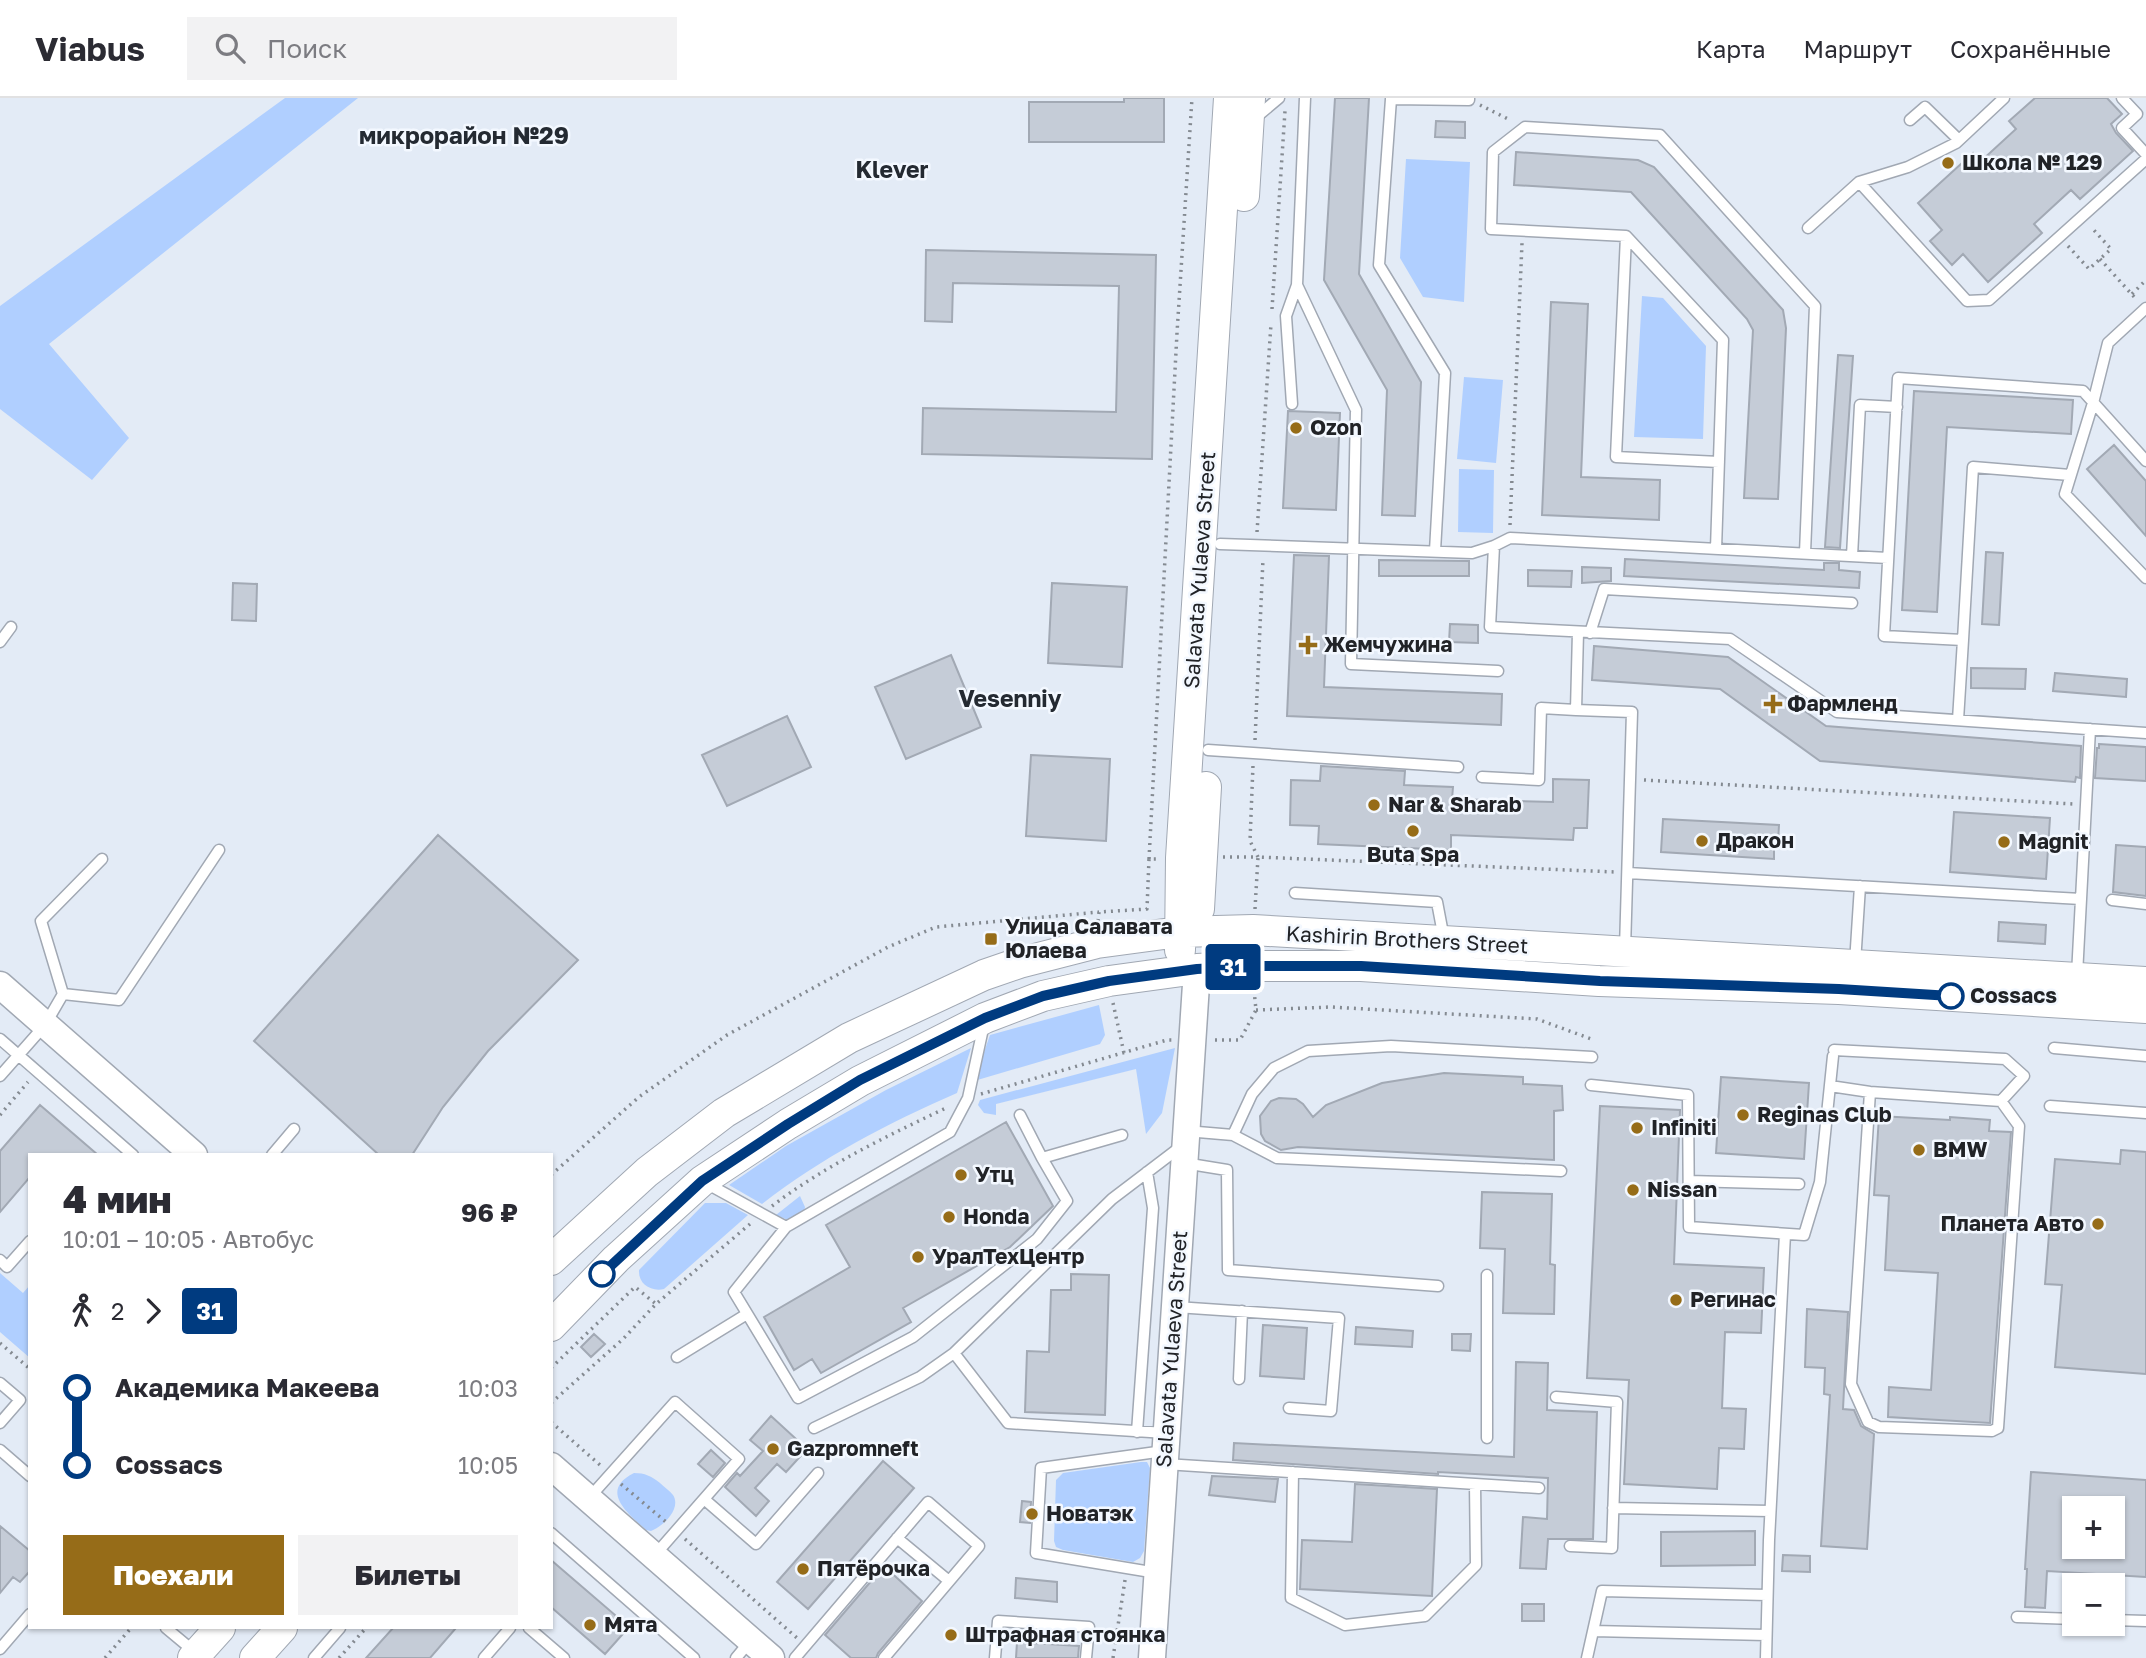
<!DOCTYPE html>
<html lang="ru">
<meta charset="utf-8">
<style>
body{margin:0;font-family:"Golos Text",sans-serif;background:#f2f2f3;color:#2b2b33;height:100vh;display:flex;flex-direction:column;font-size:26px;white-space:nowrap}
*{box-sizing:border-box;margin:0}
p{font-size:23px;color:#7c7c81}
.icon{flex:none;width:38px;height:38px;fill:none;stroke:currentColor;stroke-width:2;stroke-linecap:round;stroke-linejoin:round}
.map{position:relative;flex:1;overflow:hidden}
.side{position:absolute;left:28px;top:1055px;width:525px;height:476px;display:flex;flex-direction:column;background:#fff;border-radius:0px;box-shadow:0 2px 5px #0004}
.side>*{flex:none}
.badge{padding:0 14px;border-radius:5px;font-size:24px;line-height:46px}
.fabs{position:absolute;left:2062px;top:1398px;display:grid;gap:14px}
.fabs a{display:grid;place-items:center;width:63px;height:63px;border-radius:0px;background:#fff;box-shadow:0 2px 5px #0004;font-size:35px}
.map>.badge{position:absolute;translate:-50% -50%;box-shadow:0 0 0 4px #fff}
.legs{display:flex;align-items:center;gap:10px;height:77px;padding:0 35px;font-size:23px}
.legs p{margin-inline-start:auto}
.head{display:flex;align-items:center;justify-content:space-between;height:119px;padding:0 35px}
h1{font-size:38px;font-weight:800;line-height:52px}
.primary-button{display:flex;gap:14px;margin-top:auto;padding:14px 35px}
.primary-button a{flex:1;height:80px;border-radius:0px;background:#966c18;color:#fff;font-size:28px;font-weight:800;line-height:80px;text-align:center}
.primary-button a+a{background:#f2f2f3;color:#2b2b33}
ul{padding:0 35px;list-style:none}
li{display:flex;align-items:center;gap:24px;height:77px;font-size:26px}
li i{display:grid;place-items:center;width:10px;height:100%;margin:0 9px;background:currentColor}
li i::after{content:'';width:18px;height:18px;margin:-9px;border:5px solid;border-radius:50%;background:#fff}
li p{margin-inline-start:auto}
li:first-child i{background:linear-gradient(#0000 50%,currentColor 0)}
li:last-child i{background:linear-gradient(currentColor 50%,#0000 0)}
header{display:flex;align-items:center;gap:42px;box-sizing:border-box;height:98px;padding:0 35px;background:#fff;border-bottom:2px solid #e1e1e2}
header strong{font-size:33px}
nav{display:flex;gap:38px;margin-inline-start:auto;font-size:24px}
.search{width:490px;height:63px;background:#f2f2f3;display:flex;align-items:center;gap:18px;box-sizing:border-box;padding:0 24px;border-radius:0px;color:#7c7c81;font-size:26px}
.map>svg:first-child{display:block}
</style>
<header>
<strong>Viabus</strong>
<div class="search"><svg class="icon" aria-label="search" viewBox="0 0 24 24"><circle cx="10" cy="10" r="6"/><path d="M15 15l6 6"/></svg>Поиск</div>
<nav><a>Карта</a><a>Маршрут</a><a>Сохранённые</a></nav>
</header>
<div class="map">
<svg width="2146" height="1560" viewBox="0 0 2146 1560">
<rect width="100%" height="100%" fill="#e3ebf6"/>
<path fill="#b0cfff" d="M285,0H358L49,246L129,340L92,382L0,311V208Z
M1406,61L1470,64L1464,204L1423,199L1400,160Z
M1642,198L1663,200L1706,248L1703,341L1634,339Z
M1464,279L1503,282L1496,365L1457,361Z
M1459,371L1494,372L1493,435L1458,434Z
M1099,907L1105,937L1100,946L974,983L990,937Z
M971,950L957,995C888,1025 821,1060 762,1106L729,1087L786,1048L886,992Z
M1175,950L1162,1015L1146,1036L1136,971L996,1006V1017L984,1015L978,1007L980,1002Z
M800,1098L805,1109L804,1115L788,1122L776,1117Z
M705,1105H726L748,1117L664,1191C651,1194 638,1186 639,1172Z
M0,1175L23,1195L30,1187V1260L0,1234Z
M1141,1364H1147L1150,1370L1144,1453L1140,1460L1133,1464L1063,1452L1056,1449L1054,1443L1056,1382L1063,1375Z
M634,1375C645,1375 651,1378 660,1385C664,1389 670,1393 673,1397C682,1411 662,1429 651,1433L646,1432C629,1416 598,1393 634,1375Z"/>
<path fill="#c5ccd7" stroke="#a2a9b4" stroke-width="2" fill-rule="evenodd" d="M1124,0H1164V44H1029V4H1124Z
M1335,0H1369L1359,176L1421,284L1415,418L1382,417L1387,292L1324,182Z
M2035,0H2107L2122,16L2111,26L2116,35L2133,53L2080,101L2071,92L2034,126L2042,135L1988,184L1963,156L1952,167L1930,143L1942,132L1918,105L1973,55L1980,64L2016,31L2009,23Z
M1436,23L1465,24V40L1435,39Z
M1516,54L1638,62L1654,69L1783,212L1786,230L1778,401L1744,400L1753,232L1747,221L1631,94L1514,87Z
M926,152L1156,157L1152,361L922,356L923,310L1116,314L1119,188L953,185L952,224L925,223Z
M1551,204L1588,206L1581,379L1660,382L1659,422L1542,417Z
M1838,257L1853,258L1840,450L1825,449Z
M1914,293L2073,302L2071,336L1947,329L1937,514L1902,512Z
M1288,313L1340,315L1336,412L1283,410Z
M2114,347L2146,383V438L2087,371Z
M1986,454L2003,455L1999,527L1982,526Z
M1294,457L1329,458L1324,589L1502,596L1501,627L1287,618Z
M1625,461L1824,472V465H1839V472L1860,474L1859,490L1624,478Z
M1379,462L1469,463V478H1379Z
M1582,469L1611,470V483L1582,485Z
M1528,472L1572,473L1571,489L1528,488Z
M233,485L257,486L256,523L232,522Z
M1052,485L1127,489L1122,569L1048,565Z
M1450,526L1478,527V545L1449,544Z
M1594,548L1728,559L1826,628L2081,648L2080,680L2076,679L2075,684L1820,663L1720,591L1592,582Z
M951,557L981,629L906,661L875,589Z
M1971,570L2026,571L2025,591L1971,590Z
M2055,575L2127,581L2126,599L2053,593Z
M787,618L811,669L727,708L702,657Z
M2099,646L2146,649V683L2095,680L2097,650H2099Z
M1031,657L1110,661L1106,743L1026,738Z
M1321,668L1405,673L1404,687L1453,689L1452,701L1553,704V681L1589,682L1587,730H1574L1573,742L1451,737V752L1318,746L1319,728L1290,727L1291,682L1320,683Z
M1954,714L2050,720L2046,781L1950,774Z
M1663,721L1779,727L1778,745L1774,744V761L1661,754Z
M438,737L578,862L488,953L443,1009L412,1057H379L254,943Z
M2116,747L2146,749V798L2113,794Z
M1999,824L2046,827L2045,846L1998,843Z
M1444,975L1523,979V986L1562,988L1563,1012L1554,1013V1062L1298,1049L1281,1052L1265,1043L1261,1036L1260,1018L1271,1003L1279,1000L1296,1001L1303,1006L1313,1019L1326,1007L1382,985Z
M1721,979L1809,985L1804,1061L1716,1055Z
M40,1007L98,1057H30V1079L0,1114V1053Z
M1600,1008L1680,1012L1674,1166L1764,1170L1761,1235L1725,1234L1722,1310L1746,1311L1744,1351L1719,1350L1717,1391L1624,1386L1629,1282L1587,1280Z
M1879,1018L1950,1022V1019L1990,1022L1989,1033L2011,1034L1990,1325L1888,1319L1889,1289L1931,1292L1938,1175L1885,1172L1889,1098L1874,1097Z
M1006,1024L1053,1108L1010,1149L903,1210L911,1224L821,1275L812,1261L794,1272L764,1219L850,1169L826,1127Z
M2121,1052L2146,1054V1276L2055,1269L2062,1187L2045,1186L2055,1061L2120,1066Z
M1482,1094L1552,1096L1550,1166L1555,1167L1554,1216L1503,1215L1505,1151L1480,1150Z
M1071,1176L1109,1177L1105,1317L1025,1314L1027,1253L1049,1254L1051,1192H1071Z
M1807,1211L1848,1214L1843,1311L1854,1312L1861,1328L1874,1336L1867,1451L1821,1448L1830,1297L1824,1296L1825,1270L1805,1269Z
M1263,1227L1307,1230L1304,1281L1260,1278Z
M1356,1229L1413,1233L1412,1249L1355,1246Z
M594,1236L605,1246L591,1259L581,1249Z
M1452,1236H1471L1470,1253L1452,1252Z
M1516,1264L1548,1265L1547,1312L1597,1314L1593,1441H1548L1546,1471L1520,1470L1523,1419L1547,1421L1548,1380L1438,1374V1376L1233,1362L1234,1345L1514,1359Z
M771,1318L807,1351L786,1374L777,1366L755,1390L769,1403L756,1418L725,1389L737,1375L740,1378L763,1353L750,1342Z
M711,1352L725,1365L713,1379L698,1366Z
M883,1363L914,1390L808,1511L777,1484Z
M2031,1374L2146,1382V1479L2047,1473L2045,1510L2025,1509L2027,1471H2025ZM2074,1410H2112V1449H2074Z
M1212,1378L1278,1381L1275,1404L1209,1397Z
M1355,1386L1437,1391L1432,1498L1300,1491L1302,1442L1352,1444Z
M1022,1403L1031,1404L1030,1425L1020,1424Z
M0,1428L30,1453V1473L20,1484L13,1479L0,1495Z
M1755,1433V1467L1661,1468V1434Z
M1783,1457L1810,1458V1474L1782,1473Z
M551,1462L629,1529L605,1556L551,1509Z
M884,1468L922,1503L878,1555L876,1560H851L825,1537Z
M1016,1480L1057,1484V1504L1015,1500Z
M1522,1506H1544V1523H1522Z
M393,1530H456L430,1560H366Z
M1017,1544L1079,1548L1078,1560H1016Z"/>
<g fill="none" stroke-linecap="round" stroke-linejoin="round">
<g stroke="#a1a8b3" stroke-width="13">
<path id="service" d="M1305,0L1297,187L1356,312L1351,566L1498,573
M2122,0L2137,16L2122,30L2146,56
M1254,21L1279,0
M1910,22L1925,9L1959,42
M1859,84L1967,203L1989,202L2146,61
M1808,130L1859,84L1908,69L1956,45L2004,0
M1626,138L1616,359L1719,364
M2146,210L2108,245L2093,305L2065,396L2146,480
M1292,306L1286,218L1297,187
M2070,377L1973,369L1963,542L1884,538L1898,280L2083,293L2146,363
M1220,446L1472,455L1494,448L1510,440L1888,460
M1494,448L1490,529L1730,541L1837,614L2146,635
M1716,451L1723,242L1626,138L1491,131L1493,54L1525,29L1660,37L1815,208L1805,455
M1435,453L1445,275L1379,167L1391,1L1469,2V0
M1852,458L1860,307L1897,309
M1578,534L1576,612L1632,614L1625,851
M1590,535L1604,491L1852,505
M0,544L11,529
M1958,622L1963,542
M1208,652L1458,669
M1482,679L1539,682L1541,610L1576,612
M1628,775L2081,801
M1295,795L1437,804L1444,841
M2112,802L2146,806
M1855,865L1860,788
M2077,877L2090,631
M63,896L119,902L219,752
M0,941L133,1057
M2054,950L2146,958
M0,978L45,927L63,896L41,823L102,761
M1591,987L1688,997L1689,1129L1804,1137L1820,1084L1833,958
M1830,988L1870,994L2001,1003L2024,978L2005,961L1834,952
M1870,994L1851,1286L1868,1324L1879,1329L1992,1333L1998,1330L2019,1028L2001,1003
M2050,1008L2146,1015
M1020,1017L1042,1060L1122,1037
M1186,1033L1233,1037L1252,996L1274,970L1308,953L1391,948L1592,959
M1233,1037L1277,1060L1561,1073
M272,1057L294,1031
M1184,1065L1227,1072L1228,1172L1438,1188
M1689,1083L1799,1086
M704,1084L786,1129L950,1034L968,1000L984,926
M786,1129L734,1194L798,1300L913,1239L1037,1141L1067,1103L1042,1060
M0,1162L7,1169L30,1143
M1487,1177V1340
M1176,1209L1339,1220L1331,1313L1289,1310
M954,1255L1008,1325L1166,1335
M677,1259L747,1216
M1239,1281L1242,1213
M0,1285L20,1302L0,1325
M1556,1299L1617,1304L1612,1450L1570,1448
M814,1330L920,1279L954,1255L1112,1101L1183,1047
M1137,1334L1153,1110L1147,1074
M0,1352L30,1378
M1165,1366L1539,1390
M1293,1374L1291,1500L1345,1527L1425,1518L1476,1467L1475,1386
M589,1400L675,1304L739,1361L654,1458
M704,1401L756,1446L818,1375
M1613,1410L1770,1413
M551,1435L694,1560
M897,1440L949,1483
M1157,1475L1036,1455L1041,1370L1164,1353
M2017,1519L2074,1521
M2112,1522L2146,1523
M166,1530L196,1555
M529,1530L564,1560
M1593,1533L1766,1537
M0,1551L30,1516
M314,1560L340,1530
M484,1560L510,1530
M736,1560L751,1542
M795,1560L928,1404L979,1448L884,1560
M995,1560L998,1523L1089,1529L1086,1560
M1587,1560L1602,1493L1767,1497
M1766,1560L1769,1442L1785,1136"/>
</g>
<g stroke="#a1a8b3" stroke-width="29">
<path id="tertiary" d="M0,887L194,1057
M551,1368L771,1560
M1152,1560L1197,871"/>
</g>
<g stroke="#a1a8b3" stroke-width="32">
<path id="secondary" d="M1244,98L1250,0
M1199,811L1206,689
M1180,852L1181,760L1229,0
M551,1162L647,1074L724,1015L849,940L984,877L1019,865L1097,845L1179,834L1253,832L2146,884
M551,1228L616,1161L702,1083L788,1026L860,983L985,920L1043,898L1109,883L1197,871L1252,868H1361L1599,883L1839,891L2146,910
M193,1560L220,1530
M255,1560L282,1530"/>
</g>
<path stroke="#848a91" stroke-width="3.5" stroke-dasharray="2 5" stroke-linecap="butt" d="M1480,7L1510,22
M2068,148L2089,171L2111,151L2091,129
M2100,161L2136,201
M2132,196L2146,182
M1272,211L1285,13
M1510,427L1522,145
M1257,434L1271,226
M1255,642L1263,461
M1644,682L2073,706
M1223,759H1258L1250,743L1253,667
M1149,761L1177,235L1192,0
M1255,811L1258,759L1615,774
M1098,823L1099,814L1147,811L1149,761H1160
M1113,905L1124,955
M1256,912L1331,909L1537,921L1594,942
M1215,942H1240L1256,912L1254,892
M981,996L1167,942H1172
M0,1017L28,984
M551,1077L639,999L727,937L888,849L936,829L1099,814
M772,1108C826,1067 887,1038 948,1009
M0,1245L30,1271
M551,1270L635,1189L656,1206
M551,1305L623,1241L656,1206L750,1126
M551,1324L600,1367
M621,1386L666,1424
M685,1441L797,1540
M105,1560L131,1530
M339,1560L366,1530
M1113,1560L1125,1482"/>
<use href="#service" stroke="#fff" stroke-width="10"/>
<use href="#tertiary" stroke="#fff" stroke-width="26"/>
<use href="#secondary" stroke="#fff" stroke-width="30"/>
</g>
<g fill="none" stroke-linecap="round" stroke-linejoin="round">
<g stroke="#fff" stroke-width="16">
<path id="line-1" d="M602,1176L702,1083L788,1026L860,982L985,920L1043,898L1109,883L1197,871L1252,868H1361L1600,883L1839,891L1951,898"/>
</g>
<use href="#line-1" stroke="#003b80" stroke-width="10"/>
</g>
<g fill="#966c18" stroke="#f3f8ff" stroke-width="2.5">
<circle cx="1948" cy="65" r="7"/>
<circle cx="1296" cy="330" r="7"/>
<path d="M1304.5 536.5h7v7h7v7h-7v7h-7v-7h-7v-7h7z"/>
<path d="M1769.5 595.5h7v7h7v7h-7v7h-7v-7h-7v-7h7z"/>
<circle cx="1374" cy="707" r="7"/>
<circle cx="1413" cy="733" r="7"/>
<circle cx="1702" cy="743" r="7"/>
<circle cx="2004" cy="744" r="7"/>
<rect x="984" y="834" width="14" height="14" rx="3.5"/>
<circle cx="1743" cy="1017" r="7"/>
<circle cx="1637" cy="1030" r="7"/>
<circle cx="1919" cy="1052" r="7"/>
<circle cx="961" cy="1077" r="7"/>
<circle cx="1633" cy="1092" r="7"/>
<circle cx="949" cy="1119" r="7"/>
<circle cx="2098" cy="1126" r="7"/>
<circle cx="918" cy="1159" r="7"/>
<circle cx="1676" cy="1202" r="7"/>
<circle cx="773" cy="1351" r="7"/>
<circle cx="1032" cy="1416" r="7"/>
<circle cx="803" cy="1471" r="7"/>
<circle cx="590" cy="1527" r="7"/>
<circle cx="951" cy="1537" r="7"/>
</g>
<g fill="#fff" stroke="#003b80" stroke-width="3.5">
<circle cx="1951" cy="898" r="12"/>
<circle cx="602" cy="1176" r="12"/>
</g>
<g text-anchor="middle" stroke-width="5" stroke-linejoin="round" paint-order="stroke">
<g font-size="21" font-weight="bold" fill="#212327" stroke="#f3f8ff" text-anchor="start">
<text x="1962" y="72">Школа № 129</text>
<text x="1310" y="337">Ozon</text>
<text x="1324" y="554">Жемчужина</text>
<text x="1787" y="613">Фармленд</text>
<text x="1388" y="714">Nar &amp; Sharab</text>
<text x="1716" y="750">Дракон</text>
<text x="2018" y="751">Magnit</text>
<text x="1413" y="764" text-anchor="middle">Buta Spa</text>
<text x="1005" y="836">Улица Салавата<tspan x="1005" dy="24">Юлаева</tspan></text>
<text x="1757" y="1024">Reginas Club</text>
<text x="1651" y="1037">Infiniti</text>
<text x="1933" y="1059">BMW</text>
<text x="975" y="1084">Утц</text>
<text x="1647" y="1099">Nissan</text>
<text x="963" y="1126">Honda</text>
<text x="2084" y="1133" text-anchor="end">Планета Авто</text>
<text x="932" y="1166">УралТехЦентр</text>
<text x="1690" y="1209">Регинас</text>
<text x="787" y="1358">Gazpromneft</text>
<text x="1046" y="1423">Новатэк</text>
<text x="817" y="1478">Пятёрочка</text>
<text x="604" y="1534">Мята</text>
<text x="965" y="1544">Штрафная стоянка</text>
</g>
<g font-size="21" fill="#212327" stroke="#f3f8ff">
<text transform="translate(1200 472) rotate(-86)" y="7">Salavata Yulaeva Street</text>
<text transform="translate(1407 842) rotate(3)" y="7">Kashirin Brothers Street</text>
<text transform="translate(1172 1251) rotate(-86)" y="7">Salavata Yulaeva Street</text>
</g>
<g font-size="21" font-weight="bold" fill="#212327" stroke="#f3f8ff" text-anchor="start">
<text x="1970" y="905">Cossacs</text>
</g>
<g font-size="23" font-weight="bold" fill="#242a32" stroke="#f3f8ff">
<text x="892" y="80">Klever</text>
<text x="1010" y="609">Vesenniy</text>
</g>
<g font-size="24" font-weight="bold" fill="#242a32" stroke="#f3f8ff">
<text x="464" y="46">микрорайон №29</text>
</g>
</g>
</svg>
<div class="fabs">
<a>+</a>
<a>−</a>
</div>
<b class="badge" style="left:1233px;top:869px;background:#003b80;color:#fff">31</b>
<section class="side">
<div class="head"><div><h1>4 мин</h1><p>10:01 – 10:05 · Автобус</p></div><b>96 ₽</b></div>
<div class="legs"><svg class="icon" aria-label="walk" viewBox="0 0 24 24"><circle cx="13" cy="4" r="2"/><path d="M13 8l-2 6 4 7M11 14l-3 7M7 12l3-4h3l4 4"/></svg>2<svg class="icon" aria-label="forward" viewBox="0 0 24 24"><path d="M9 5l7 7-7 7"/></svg><b class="badge" style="background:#003b80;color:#fff">31</b></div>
<ul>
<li><i style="color:#003b80"></i><b>Академика Макеева</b><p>10:03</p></li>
<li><i style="color:#003b80"></i><b>Cossacs</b><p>10:05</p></li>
</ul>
<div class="primary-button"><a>Поехали</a><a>Билеты</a></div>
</section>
</div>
